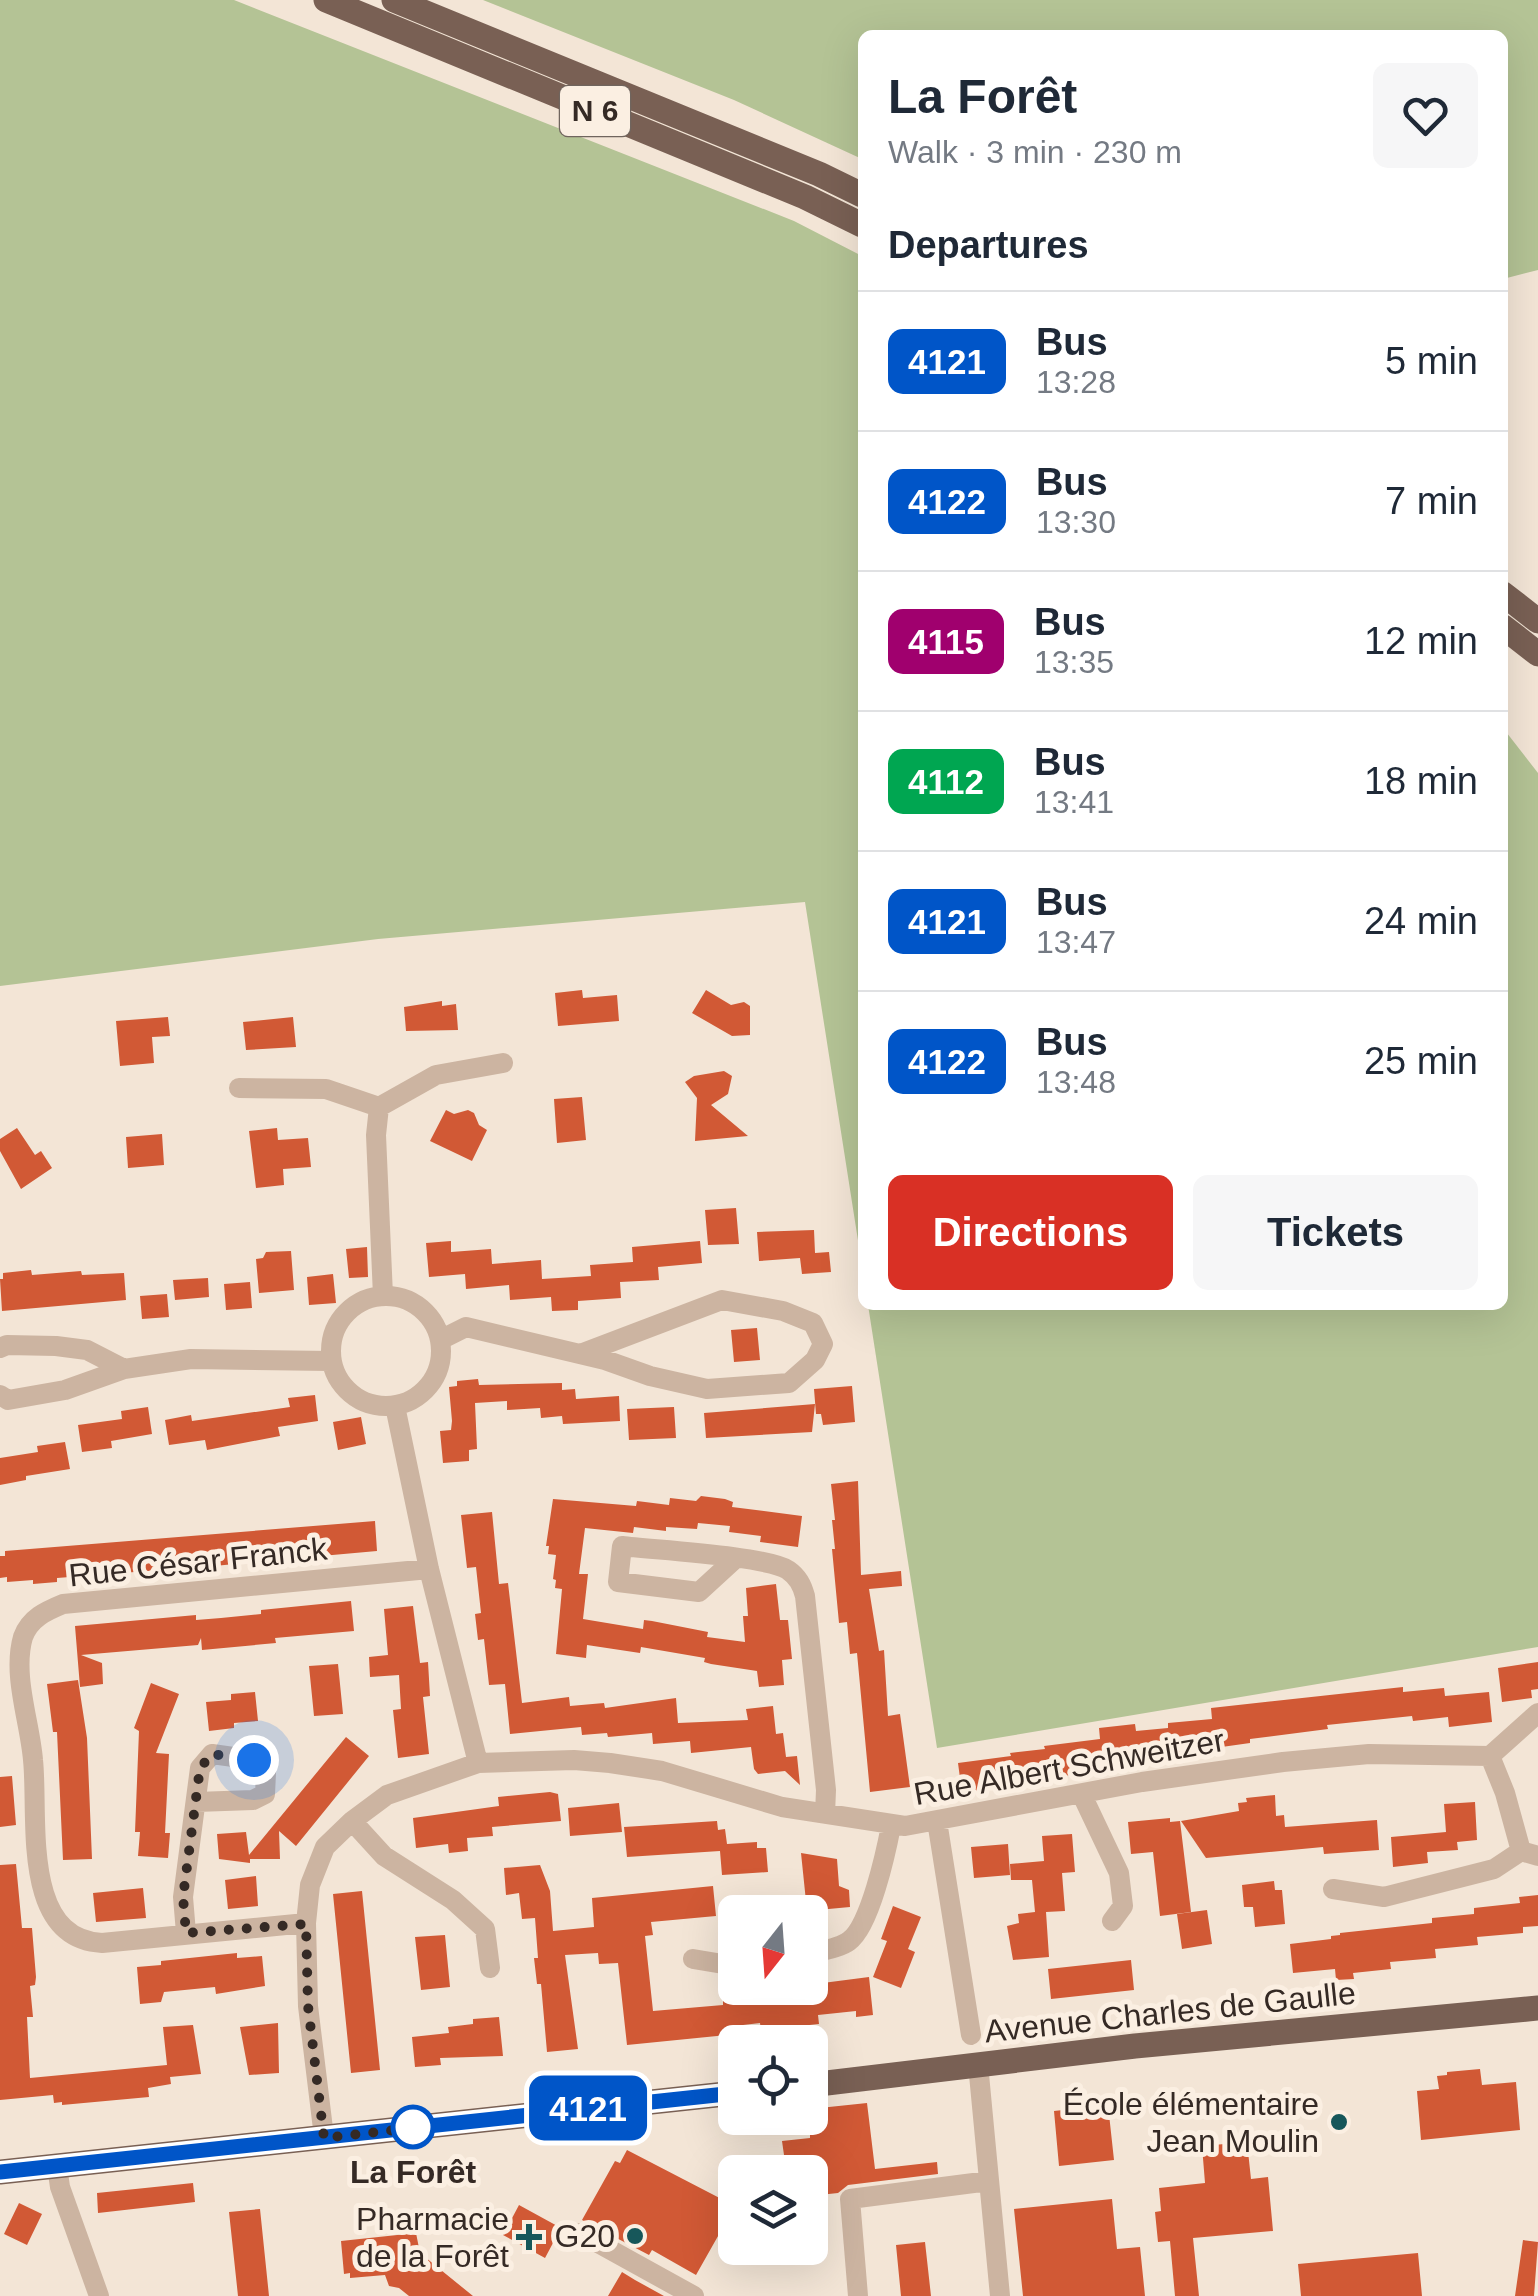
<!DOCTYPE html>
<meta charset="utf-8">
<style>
body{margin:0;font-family:Arial,sans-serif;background:#f6f6f7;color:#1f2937;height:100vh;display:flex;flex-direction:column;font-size:38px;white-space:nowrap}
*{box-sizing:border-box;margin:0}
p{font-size:32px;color:#747a83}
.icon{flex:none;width:55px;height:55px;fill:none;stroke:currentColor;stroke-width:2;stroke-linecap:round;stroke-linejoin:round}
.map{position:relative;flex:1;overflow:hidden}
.sheet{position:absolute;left:858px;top:30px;width:650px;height:1280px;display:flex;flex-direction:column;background:#fff;border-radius:15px;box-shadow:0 10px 40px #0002}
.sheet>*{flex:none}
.badge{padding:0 20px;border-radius:15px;font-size:35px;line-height:65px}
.needle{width:65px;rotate:197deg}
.fabs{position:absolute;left:718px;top:1895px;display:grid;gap:20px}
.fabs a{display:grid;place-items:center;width:110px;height:110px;border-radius:15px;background:#fff;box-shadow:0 10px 40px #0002;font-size:50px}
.you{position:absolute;width:50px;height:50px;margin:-25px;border:8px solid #fff;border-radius:50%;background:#1a73e8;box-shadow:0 0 0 15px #1a73e833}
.map>.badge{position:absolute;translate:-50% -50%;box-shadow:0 0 0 5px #fff}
h2{padding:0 30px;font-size:38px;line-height:90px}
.round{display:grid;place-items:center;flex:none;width:105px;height:105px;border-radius:15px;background:#f6f6f7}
.summary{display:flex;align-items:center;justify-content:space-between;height:170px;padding:0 30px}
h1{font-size:48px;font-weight:600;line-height:75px}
.button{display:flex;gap:20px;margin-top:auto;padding:20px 30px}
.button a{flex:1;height:115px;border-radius:15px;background:#d93025;color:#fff;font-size:40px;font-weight:600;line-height:115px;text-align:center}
.button a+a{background:#f6f6f7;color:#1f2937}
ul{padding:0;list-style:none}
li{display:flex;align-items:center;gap:30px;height:140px;padding:0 30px;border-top:2px solid #e0e1e3}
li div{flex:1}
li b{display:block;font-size:38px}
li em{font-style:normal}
li .badge{min-width:110px;font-weight:700;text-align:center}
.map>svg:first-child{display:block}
</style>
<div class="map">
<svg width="1538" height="2296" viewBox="0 0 1538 2296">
<rect width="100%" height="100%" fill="#f3e5d6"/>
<path fill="#b4c395" d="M0,0H234L794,221L862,256V1266L805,902L378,939L0,986Z
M483,0H1538V270L1503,279L1502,35H862V159L734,100Z
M1503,728L1538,773V1647L937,1748L868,1305H1502Z"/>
<path fill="#d15935" d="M582,990L583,998L617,995L619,1021L558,1026L555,993Z
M706,990L731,1005L744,1002L750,1006V1035L732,1036L692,1013Z
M442,1001V1006L456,1004L458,1030L406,1031L404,1007Z
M168,1017L170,1036L152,1037L154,1063L120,1066L116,1021Z
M293,1017L296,1047L246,1050L243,1022Z
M724,1071L732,1076L728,1094L711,1105L748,1136L695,1141L697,1098L685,1082L694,1076Z
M582,1097L586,1140L557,1143L554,1099Z
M446,1110L454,1114L468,1110L474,1113L479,1125L487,1130L472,1161L430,1141Z
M17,1128L35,1155L41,1151L52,1168L21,1189L0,1151V1139Z
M277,1128L278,1140L308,1138L311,1167L283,1169L284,1185L256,1188L249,1131Z
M162,1134L164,1165L128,1168L126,1137Z
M736,1208L739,1244L708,1245L705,1210Z
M814,1230L815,1253L829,1252L831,1272L802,1274L800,1258L759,1261L757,1232Z
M451,1241V1252L491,1249L492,1264L541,1260L542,1279L591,1276L590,1265L633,1262L632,1247L700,1241L702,1263L658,1267L659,1280L620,1282L621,1298L578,1301V1310L552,1311L551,1297L510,1300L509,1285L466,1289L465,1274L429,1277L426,1243Z
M367,1247L368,1277L349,1278L346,1249Z
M291,1251L294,1290L259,1293L256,1259L263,1258L266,1252Z
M31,1270L32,1275L81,1271L82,1275L124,1273L126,1300L2,1311L0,1279H3V1273Z
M333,1274L336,1303L309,1305L307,1277Z
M208,1278L209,1297L175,1300L173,1280Z
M250,1282L252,1308L226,1310L224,1284Z
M167,1294L169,1317L142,1319L140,1296Z
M757,1328L760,1360L734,1362L731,1330Z
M478,1379L479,1385L562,1383V1390L575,1389L576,1399L619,1396L620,1421L563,1424L562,1416L541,1418L540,1408L507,1410V1401L475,1403L477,1449L469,1450V1461L443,1463L440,1431L451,1430L452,1421L449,1387L457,1386V1381Z
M852,1386L855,1422L823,1425L821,1414H816L814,1389Z
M315,1395L318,1421L278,1427L280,1436L207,1450L205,1440L169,1445L165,1420L191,1415L192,1421L290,1407L288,1398Z
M815,1404L812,1432L706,1438L704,1413Z
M148,1407L152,1434L111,1441L112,1448L82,1452L78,1425L122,1419L121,1411Z
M674,1407L676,1438L629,1440L627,1409Z
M361,1417L366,1444L338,1450L333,1422Z
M65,1442L70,1469L26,1476V1480L0,1485V1458L38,1452L37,1446Z
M858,1481L861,1575L901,1571L902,1586L869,1589L879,1651L884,1650L888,1716L900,1714L910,1787L870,1792L857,1653L850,1654L847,1622L839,1623L832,1549H835L832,1520H835L831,1484Z
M701,1496L725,1499L733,1502L732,1507L802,1516L798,1547L760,1542L761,1536L729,1532L730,1526L698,1523L697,1529L666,1527V1531L634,1527L633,1533L585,1528L579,1574H588L583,1619L643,1629L644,1620L652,1621L708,1632L707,1637L745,1642L743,1616H748L746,1588L776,1584L780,1620H788L792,1659L782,1660L784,1685L759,1687L757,1671L711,1664L704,1662L705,1658L641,1647L640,1653L587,1645L586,1658L556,1654L562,1589L555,1588L556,1580L553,1579L556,1555L548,1554L549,1546H546L553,1499L636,1506L637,1501L669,1505L670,1498L696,1501Z
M492,1512L499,1584L508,1583L522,1703L569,1697L570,1706L604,1703L605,1708L676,1698L678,1723L748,1720L746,1709L773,1706L776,1734L783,1733L786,1757L797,1756L800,1785L785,1771L758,1774L754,1769L751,1747L691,1753L690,1741L653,1744L652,1733L608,1737L607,1733L582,1735L581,1727L510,1734L505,1684L489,1685L484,1639L478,1640L475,1614L481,1613L476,1567L467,1568L461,1515Z
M375,1521L377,1551L288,1559L289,1563L263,1565L257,1562L193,1568L187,1573L162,1574L161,1570L57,1578V1582L33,1584V1580L7,1582V1577L0,1578V1556H5V1551Z
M351,1601L354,1631L275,1638L276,1643L202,1650L201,1638L198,1645L81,1655L102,1663L103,1684L80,1687L75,1626L196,1615V1620L221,1618L261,1614V1610Z
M413,1606L420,1663L428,1662L430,1696L423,1697L429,1754L398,1758L393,1710L401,1709L399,1675L370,1677L369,1657L388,1655L384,1609Z
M1538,1662V1689L1531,1690L1532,1698L1502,1702L1498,1668Z
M338,1664L343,1714L314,1716L309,1666Z
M78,1680L87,1738L92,1859L63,1860L57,1732H53L47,1684Z
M151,1683L179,1694L156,1753L169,1754L165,1833H170L168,1858L138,1856L140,1832H135L139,1731L134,1728Z
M1403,1687V1692L1444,1688L1445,1696L1489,1692L1492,1722L1449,1727L1448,1717L1413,1721L1412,1716L1327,1725L1328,1729L1250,1739V1743L1172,1754V1759L1081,1767L1082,1773L962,1793L958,1763L1011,1756L1010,1753L1045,1749L1044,1746L1100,1739L1099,1728L1135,1724L1136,1731L1168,1728V1723L1212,1719L1211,1708Z
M255,1692L258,1721L234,1723V1728L209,1731L206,1702L231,1700V1694Z
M346,1737L369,1756L296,1846L279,1831L280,1859H250V1863L219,1859L217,1834L246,1832L249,1855Z
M12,1776L16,1825L0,1827V1777Z
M550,1792L558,1794L561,1821L492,1827L493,1836L467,1838L468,1851L449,1853L448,1844L416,1848L413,1818L499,1806L498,1797Z
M1275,1795L1276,1816L1284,1815L1285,1827L1377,1820L1379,1850L1324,1854L1323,1847L1206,1858L1181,1821L1239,1811L1238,1803L1247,1802L1246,1798Z
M1475,1802L1477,1840L1457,1842L1458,1850L1427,1852L1428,1863L1393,1867L1391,1837L1446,1832L1444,1804Z
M619,1803L622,1832L570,1836L568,1808Z
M1170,1818V1822L1180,1821L1191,1912L1160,1916L1153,1852L1131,1854L1128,1822Z
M717,1821L718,1830L725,1829L727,1844L757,1842V1848H766L768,1872L722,1875L720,1851L627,1857L624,1827Z
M1072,1834L1075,1872L1062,1873L1065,1911L1046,1912L1049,1957L1013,1960L1007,1926L1019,1923L1018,1914L1035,1912L1032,1880H1011L1010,1864L1044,1861L1042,1836Z
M1008,1844L1010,1875L974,1878L971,1847Z
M801,1853L837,1859L839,1886L849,1890L850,1907L807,1911Z
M16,1864L22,1928H32L36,1977L35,1985L30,1986L33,2017H27L30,2078L167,2065L163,2027L193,2025L201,2074L170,2077L171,2084L148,2088L149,2097L62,2105V2102L54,2103L53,2095L0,2100V1865Z
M540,1865L550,1891L553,1931L594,1927L592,1898L713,1886L716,1916L651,1922L653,1935L645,1936L653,2011L723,2005V1997L757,1994L758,2001L816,1994L815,1984L869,1977L873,2015L856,2017V2011L818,2015L819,2024L761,2030L760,2023L726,2027L727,2035L627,2045L618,1963L599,1964L598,1953L565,1955L578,2049L547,2052L541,1984H537L534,1958H538L535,1918L522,1919L519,1893L506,1895L504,1868Z
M256,1876L258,1906L228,1909L225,1880Z
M1274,1881L1275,1890H1282L1285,1924L1255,1927L1253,1907H1244L1242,1885Z
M143,1888L146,1918L96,1922L93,1893Z
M362,1891L380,2070L351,2073L333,1894Z
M1538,1895V1926L1523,1927V1933L1477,1937L1478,1945L1435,1949L1436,1958L1390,1962L1391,1969L1353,1973L1354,1979L1336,1980L1335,1969L1293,1973L1290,1944L1331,1939V1936L1340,1935V1933L1432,1923V1918L1474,1914V1908L1520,1903L1519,1897Z
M893,1906L921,1917L908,1949L915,1952L901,1988L873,1977L887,1941L881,1939Z
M1207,1910L1212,1944L1182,1949L1177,1914Z
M445,1935L450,1987L421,1990L415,1937Z
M237,1953V1958L262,1956L265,1986L216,1994L215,1987L164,1992L161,2002L140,2004L137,1967L161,1965V1961Z
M1131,1960L1134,1990L1051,1999L1048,1969Z
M499,2017L503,2056L440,2058L441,2065L415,2067L412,2037L449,2033L448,2027L473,2024V2019Z
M278,2023L279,2073L249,2075L240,2027Z
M1480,2069L1482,2085L1516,2082L1520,2130L1421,2140L1417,2091L1439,2089L1437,2076L1447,2075V2072Z
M867,2103L875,2169L937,2162L938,2174L848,2185L838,2193L810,2196V2159L785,2162L782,2141L810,2138V2109Z
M1108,2105L1114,2160L1059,2166L1054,2111Z
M1247,2142L1251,2179L1268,2177L1273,2231L1193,2238L1199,2296H1175L1170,2241L1158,2242L1155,2212L1161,2211L1159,2188L1205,2183L1202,2146Z
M627,2150L735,2206L696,2275L652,2250L649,2255L582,2220L615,2161L620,2163Z
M193,2183L195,2202L98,2213L97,2193Z
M1112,2199L1117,2249L1140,2247L1145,2296H1023L1014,2209Z
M19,2203L42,2214L27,2245L4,2234Z
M519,2205L561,2228L545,2258L503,2235Z
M260,2209L269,2296H238L229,2212Z
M416,2233L420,2253L473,2296H409L399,2288L389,2286L385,2275L350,2278V2273L344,2274L341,2241Z
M1523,2240L1538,2242L1534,2296H1515Z
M925,2242L931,2296H901L896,2245Z
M1418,2253L1422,2296H1301L1298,2264Z
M622,2272L635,2280L664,2296H608Z"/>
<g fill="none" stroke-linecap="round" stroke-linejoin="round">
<path stroke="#ccb4a1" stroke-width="20" d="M239,1088L326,1089L379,1107L436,1075L503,1063
M379,1107L376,1135L383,1296
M331 1351a55 55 0 1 1 110 0a55 55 0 1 1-110 0Z
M440,1340L466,1327L605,1360L650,1376L707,1389L789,1383L815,1360L823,1344L813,1323L783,1311L722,1300L580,1354
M0,1348L7,1345L56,1346L87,1350L124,1369
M0,1395L8,1400L65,1390L124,1369L191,1359L331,1361
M395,1406L429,1569L478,1763
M735,1559L699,1592L618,1582L622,1546C654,1550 767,1556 788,1570C798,1577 802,1585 805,1596L826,1790L825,1814
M1490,1756L1538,1713
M1082,1795L1119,1873L1123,1906L1112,1921
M352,1821L384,1856L453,1900L485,1929L490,1968
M937,1821L971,2035
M1333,1889L1384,1897L1494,1869L1521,1851
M306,1923L102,1943C20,1939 39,1816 33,1760C30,1722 12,1675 23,1637C30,1618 46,1611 63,1604L429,1569
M186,1933L183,1897L200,1768L212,1754L255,1760L266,1773L265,1794L253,1800L196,1802
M810,1954C821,1951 840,1948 849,1941C870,1926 886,1852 891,1826
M693,1959L735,1966
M978,2064L1000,2296
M324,2137L308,2006L306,1923L310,1885L325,1847L352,1821L387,1795L478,1763L574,1760L610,1763L662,1771L782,1807L905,1826L1142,1782L1283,1762L1369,1754L1490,1756L1505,1793L1521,1851L1538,1856
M57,2166L60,2187L99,2296
M580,2233L694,2296
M858,2296L850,2199L989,2181"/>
<path stroke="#796054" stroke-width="25" d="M326,0L805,197L862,225
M394,0L819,174L862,195
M1502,593L1538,621
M1502,626L1538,654
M810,2085L1135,2046L1538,2008
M0,2172L735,2093"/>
</g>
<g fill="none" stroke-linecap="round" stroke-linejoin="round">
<g stroke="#fff" stroke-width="22">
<path id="line" d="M0,2172L735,2093"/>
</g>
<use href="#line" stroke="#0055c8" stroke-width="15"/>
<path stroke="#352a25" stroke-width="10" stroke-dasharray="0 18" d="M254,1760L212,1754L200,1768L183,1897L186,1933L306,1924L308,2006L324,2138L431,2126L413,2127"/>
</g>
<g fill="#17575a" stroke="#fbefe2" stroke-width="4">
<circle cx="1339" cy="2122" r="10"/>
<circle cx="635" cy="2236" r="10"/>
<path d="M524 2222h10v10h10v10h-10v10h-10v-10h-10v-10h10z"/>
</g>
<circle fill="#fff" stroke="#0055c8" stroke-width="5" cx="413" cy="2127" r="20"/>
<g text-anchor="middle" stroke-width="10" stroke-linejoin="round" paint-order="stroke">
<rect fill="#fbefe2" stroke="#70655e" stroke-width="2.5" x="560" y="86" width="70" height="50" rx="8"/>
<g font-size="30" font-weight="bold" fill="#352a25">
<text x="595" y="121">N 6</text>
</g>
<g font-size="32" fill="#352a25" stroke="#fbefe2">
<text transform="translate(198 1562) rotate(-6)" y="11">Rue César Franck</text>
<text transform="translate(1069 1767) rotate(-10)" y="11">Rue Albert Schweitzer</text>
<text transform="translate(1170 2012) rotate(-6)" y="11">Avenue Charles de Gaulle</text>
</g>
<g font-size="32" fill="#352a25" stroke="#fbefe2" text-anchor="end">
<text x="1319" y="2115">École élémentaire<tspan x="1319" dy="37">Jean Moulin</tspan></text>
<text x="509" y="2230">Pharmacie<tspan x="509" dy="37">de la Forêt</tspan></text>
<text x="615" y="2247">G20</text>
</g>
<g font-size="32" font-weight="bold" fill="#352a25" stroke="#fbefe2">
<text x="413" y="2183">La Forêt</text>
</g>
</g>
</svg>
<div class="fabs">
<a><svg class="needle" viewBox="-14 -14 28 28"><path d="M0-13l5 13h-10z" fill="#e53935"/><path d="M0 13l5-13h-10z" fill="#747a83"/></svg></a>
<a><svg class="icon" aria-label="locate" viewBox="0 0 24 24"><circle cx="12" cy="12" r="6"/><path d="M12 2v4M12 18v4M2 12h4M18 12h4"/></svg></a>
<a><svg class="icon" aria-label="layers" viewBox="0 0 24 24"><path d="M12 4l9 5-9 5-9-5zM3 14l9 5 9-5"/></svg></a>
</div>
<div class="you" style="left:254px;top:1760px"></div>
<b class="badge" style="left:588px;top:2108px;background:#0055c8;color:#fff">4121</b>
<section class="sheet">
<div class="summary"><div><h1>La Forêt</h1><p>Walk · 3 min · 230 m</p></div><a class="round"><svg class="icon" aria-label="heart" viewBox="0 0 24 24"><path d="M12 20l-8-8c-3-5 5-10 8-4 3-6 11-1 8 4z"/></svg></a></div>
<h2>Departures</h2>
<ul>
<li><span class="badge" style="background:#0055c8;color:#fff">4121</span><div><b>Bus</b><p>13:28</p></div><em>5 min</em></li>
<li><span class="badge" style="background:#0055c8;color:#fff">4122</span><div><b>Bus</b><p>13:30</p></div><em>7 min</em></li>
<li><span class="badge" style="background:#a0006e;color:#fff">4115</span><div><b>Bus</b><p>13:35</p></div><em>12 min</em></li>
<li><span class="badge" style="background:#00a651;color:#fff">4112</span><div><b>Bus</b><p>13:41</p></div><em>18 min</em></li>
<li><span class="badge" style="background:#0055c8;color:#fff">4121</span><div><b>Bus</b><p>13:47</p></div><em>24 min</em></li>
<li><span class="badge" style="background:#0055c8;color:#fff">4122</span><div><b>Bus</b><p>13:48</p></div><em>25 min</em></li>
</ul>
<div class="button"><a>Directions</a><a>Tickets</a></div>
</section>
</div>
